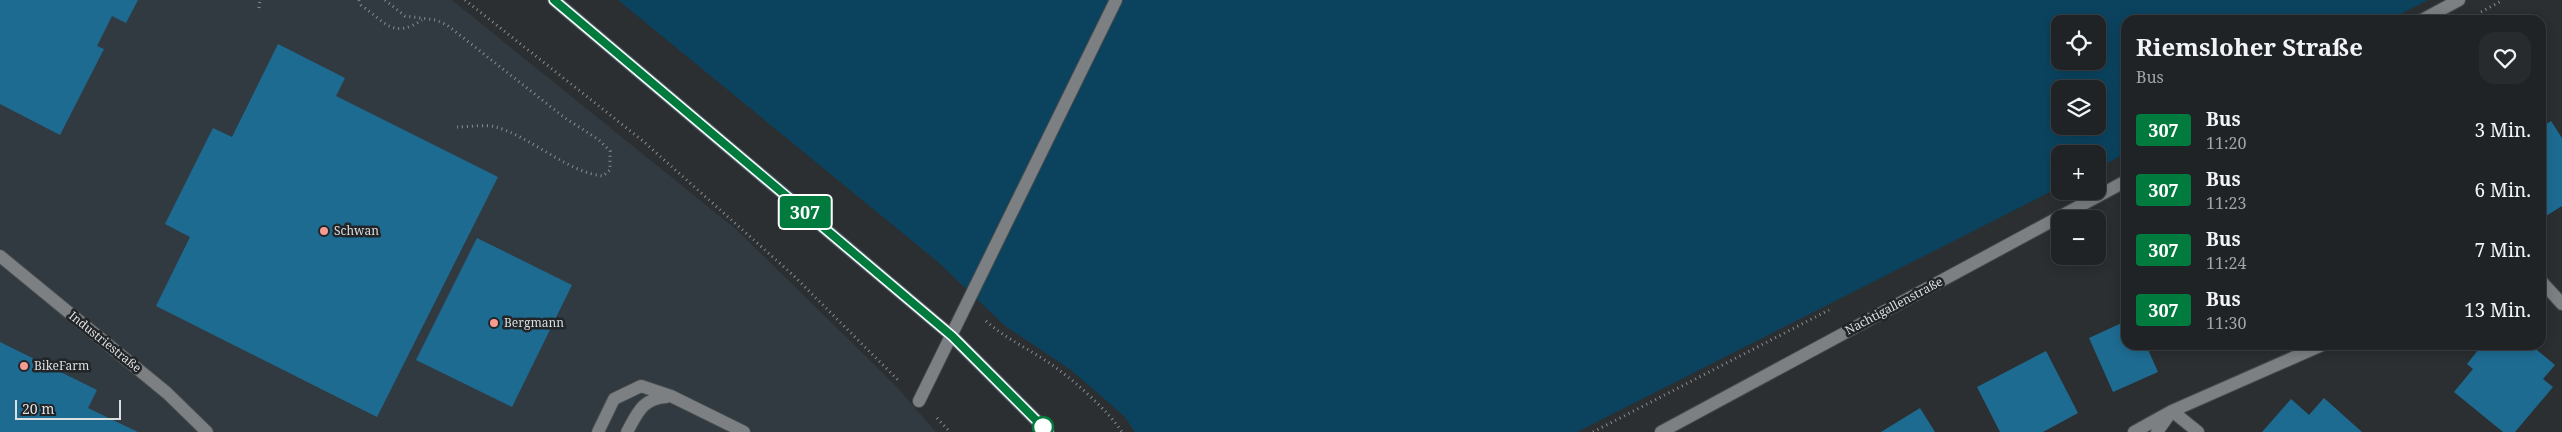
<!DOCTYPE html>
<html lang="de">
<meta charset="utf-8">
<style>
body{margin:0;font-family:"Noto Serif",serif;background:#282b2d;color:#f1f3f6;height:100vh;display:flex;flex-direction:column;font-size:19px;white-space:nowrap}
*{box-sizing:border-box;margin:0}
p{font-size:16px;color:#a2a4a7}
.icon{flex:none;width:28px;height:28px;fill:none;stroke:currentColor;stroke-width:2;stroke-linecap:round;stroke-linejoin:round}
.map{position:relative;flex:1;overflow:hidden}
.drawer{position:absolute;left:2121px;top:15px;width:425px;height:335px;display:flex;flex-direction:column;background:#202325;border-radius:15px;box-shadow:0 2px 12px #0003,0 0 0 1px #3d4042}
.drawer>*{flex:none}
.badge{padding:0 10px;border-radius:4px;font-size:18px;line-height:32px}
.controls{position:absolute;left:2051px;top:15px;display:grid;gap:10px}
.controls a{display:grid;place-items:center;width:55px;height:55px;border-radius:10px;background:#202325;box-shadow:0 2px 12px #0003,0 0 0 1px #3d4042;font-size:25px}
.scale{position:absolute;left:15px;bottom:12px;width:106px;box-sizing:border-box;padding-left:5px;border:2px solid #dcdedf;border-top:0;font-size:14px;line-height:18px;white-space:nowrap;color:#dcdedf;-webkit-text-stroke:4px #222528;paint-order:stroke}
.map>.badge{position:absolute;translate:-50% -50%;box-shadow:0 0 0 2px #fff}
.round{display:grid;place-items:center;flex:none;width:52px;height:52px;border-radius:15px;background:#282b2d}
.summary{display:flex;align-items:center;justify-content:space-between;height:85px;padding:0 15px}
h1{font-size:24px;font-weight:700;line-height:38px}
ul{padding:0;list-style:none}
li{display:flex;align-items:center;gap:15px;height:60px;padding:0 15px}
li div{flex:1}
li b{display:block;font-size:19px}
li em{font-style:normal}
li .badge{min-width:55px;font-weight:700;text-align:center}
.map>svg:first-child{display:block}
</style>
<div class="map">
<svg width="2562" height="432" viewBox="0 0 2562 432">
<rect width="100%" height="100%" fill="#2b2f31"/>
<path fill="#303a40" d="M0,0H452L737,230L897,387L936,432H0Z"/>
<path fill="#0b435f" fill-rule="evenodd" d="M618,0H2428L2389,20H2126V153L2098,168V154H2060V187L1577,432H1135L1124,416L1071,370L1004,325L938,262ZM2060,24H2098V61H2060ZM2060,89H2098V126H2060Z"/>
<path fill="#1e6b92" d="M0,0H138L126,23L112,16L97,46L104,49L60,135L0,104Z
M278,44L345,78L336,96L498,177L377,417L156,306L190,237L165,224L213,128L232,137Z
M2551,121L2562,138V206L2541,219V127Z
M477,238L572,285L512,407L416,360Z
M2126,321V345H2146L2158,372L2113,392L2089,338Z
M0,342L97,390L88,408L138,432H0Z
M2482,345H2531L2555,365L2543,379L2553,387L2515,432H2503L2454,392L2473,369L2467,364Z
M2046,351L2078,413L2043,432H2000L1977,387Z
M2324,398L2362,432H2262L2291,399L2309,415Z
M1920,408L1935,432H1881Z"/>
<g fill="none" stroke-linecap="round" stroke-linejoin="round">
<g stroke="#484b4c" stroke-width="14">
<path id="service" d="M919,401L1116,0
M598,432L614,399L641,386L671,396L744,432
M627,432C638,412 642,399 666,397"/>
</g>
<g stroke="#484b4c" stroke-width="14">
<path id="minor" d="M0,256L167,393L207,432
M2541,281L2562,304
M2172,411L2198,432
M2134,432L2172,411L2322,345
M2157,432L2169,415"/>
</g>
<g stroke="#484b4c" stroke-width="14">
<path id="tertiary" d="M2422,20L2459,0
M1661,432L2126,181"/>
</g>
<g stroke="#484b4c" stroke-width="14">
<path id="secondary" d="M554,0L952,336L1048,432"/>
</g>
<path stroke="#8b8e8f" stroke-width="3" stroke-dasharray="1 4" stroke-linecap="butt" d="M359,0L361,5C386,23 393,39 422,20
M385,0L405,16L436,20L447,25L565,118L599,140L610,151V170L603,176C569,173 531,137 496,127C485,124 469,127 457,127
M465,0L643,141L793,275L900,382
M259,8L260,0
M2481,12L2503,0
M2390,20L2397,16
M986,321C1008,341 1036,352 1059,370C1079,385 1108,411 1122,432
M937,418L950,432
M1593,432L1829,310"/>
<use href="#service" stroke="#7c8083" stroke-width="12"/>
<use href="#minor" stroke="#7c8083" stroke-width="12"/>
<use href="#tertiary" stroke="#7c8083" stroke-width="12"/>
<use href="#secondary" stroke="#668ea3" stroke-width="12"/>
</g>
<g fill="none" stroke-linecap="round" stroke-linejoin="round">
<g stroke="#fff" stroke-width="11">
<path id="line" d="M554,0L952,336L1048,432"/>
</g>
<use href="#line" stroke="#007b3d" stroke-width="8"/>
</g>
<g fill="#f59c92" stroke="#222528" stroke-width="2">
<circle cx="324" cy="231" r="5"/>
<circle cx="494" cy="323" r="5"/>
<circle cx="24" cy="366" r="5"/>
</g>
<circle fill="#fff" stroke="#007b3d" stroke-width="2.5" cx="1043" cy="427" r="10"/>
<g text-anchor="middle" stroke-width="5" stroke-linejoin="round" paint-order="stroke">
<g font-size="12" fill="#dcdedf" stroke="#222528" text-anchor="start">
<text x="334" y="235">Schwan</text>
<text x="504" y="327">Bergmann</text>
<text x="34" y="370">BikeFarm</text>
</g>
<g font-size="12" fill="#dcdedf" stroke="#222528">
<text transform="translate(1894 306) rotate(-28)" y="4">Nachtigallenstraße</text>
<text transform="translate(105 342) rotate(39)" y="4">Industriestraße</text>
</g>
</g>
</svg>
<div class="controls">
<a><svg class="icon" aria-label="locate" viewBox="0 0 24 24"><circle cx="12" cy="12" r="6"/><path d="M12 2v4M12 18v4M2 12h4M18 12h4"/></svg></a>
<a><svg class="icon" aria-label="layers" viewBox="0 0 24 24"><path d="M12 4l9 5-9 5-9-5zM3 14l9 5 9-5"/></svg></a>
<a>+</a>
<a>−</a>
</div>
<div class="scale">20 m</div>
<b class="badge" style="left:805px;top:212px;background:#007b3d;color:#fff">307</b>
<section class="drawer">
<div class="summary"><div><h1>Riemsloher Straße</h1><p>Bus</p></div><a class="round"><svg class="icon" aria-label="heart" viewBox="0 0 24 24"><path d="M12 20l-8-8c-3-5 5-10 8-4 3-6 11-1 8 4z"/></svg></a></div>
<ul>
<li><span class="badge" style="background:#007b3d;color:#fff">307</span><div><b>Bus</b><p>11:20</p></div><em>3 Min.</em></li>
<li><span class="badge" style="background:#007b3d;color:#fff">307</span><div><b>Bus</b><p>11:23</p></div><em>6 Min.</em></li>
<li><span class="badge" style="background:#007b3d;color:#fff">307</span><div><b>Bus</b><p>11:24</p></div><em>7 Min.</em></li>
<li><span class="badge" style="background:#007b3d;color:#fff">307</span><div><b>Bus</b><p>11:30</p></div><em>13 Min.</em></li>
</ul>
</section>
</div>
